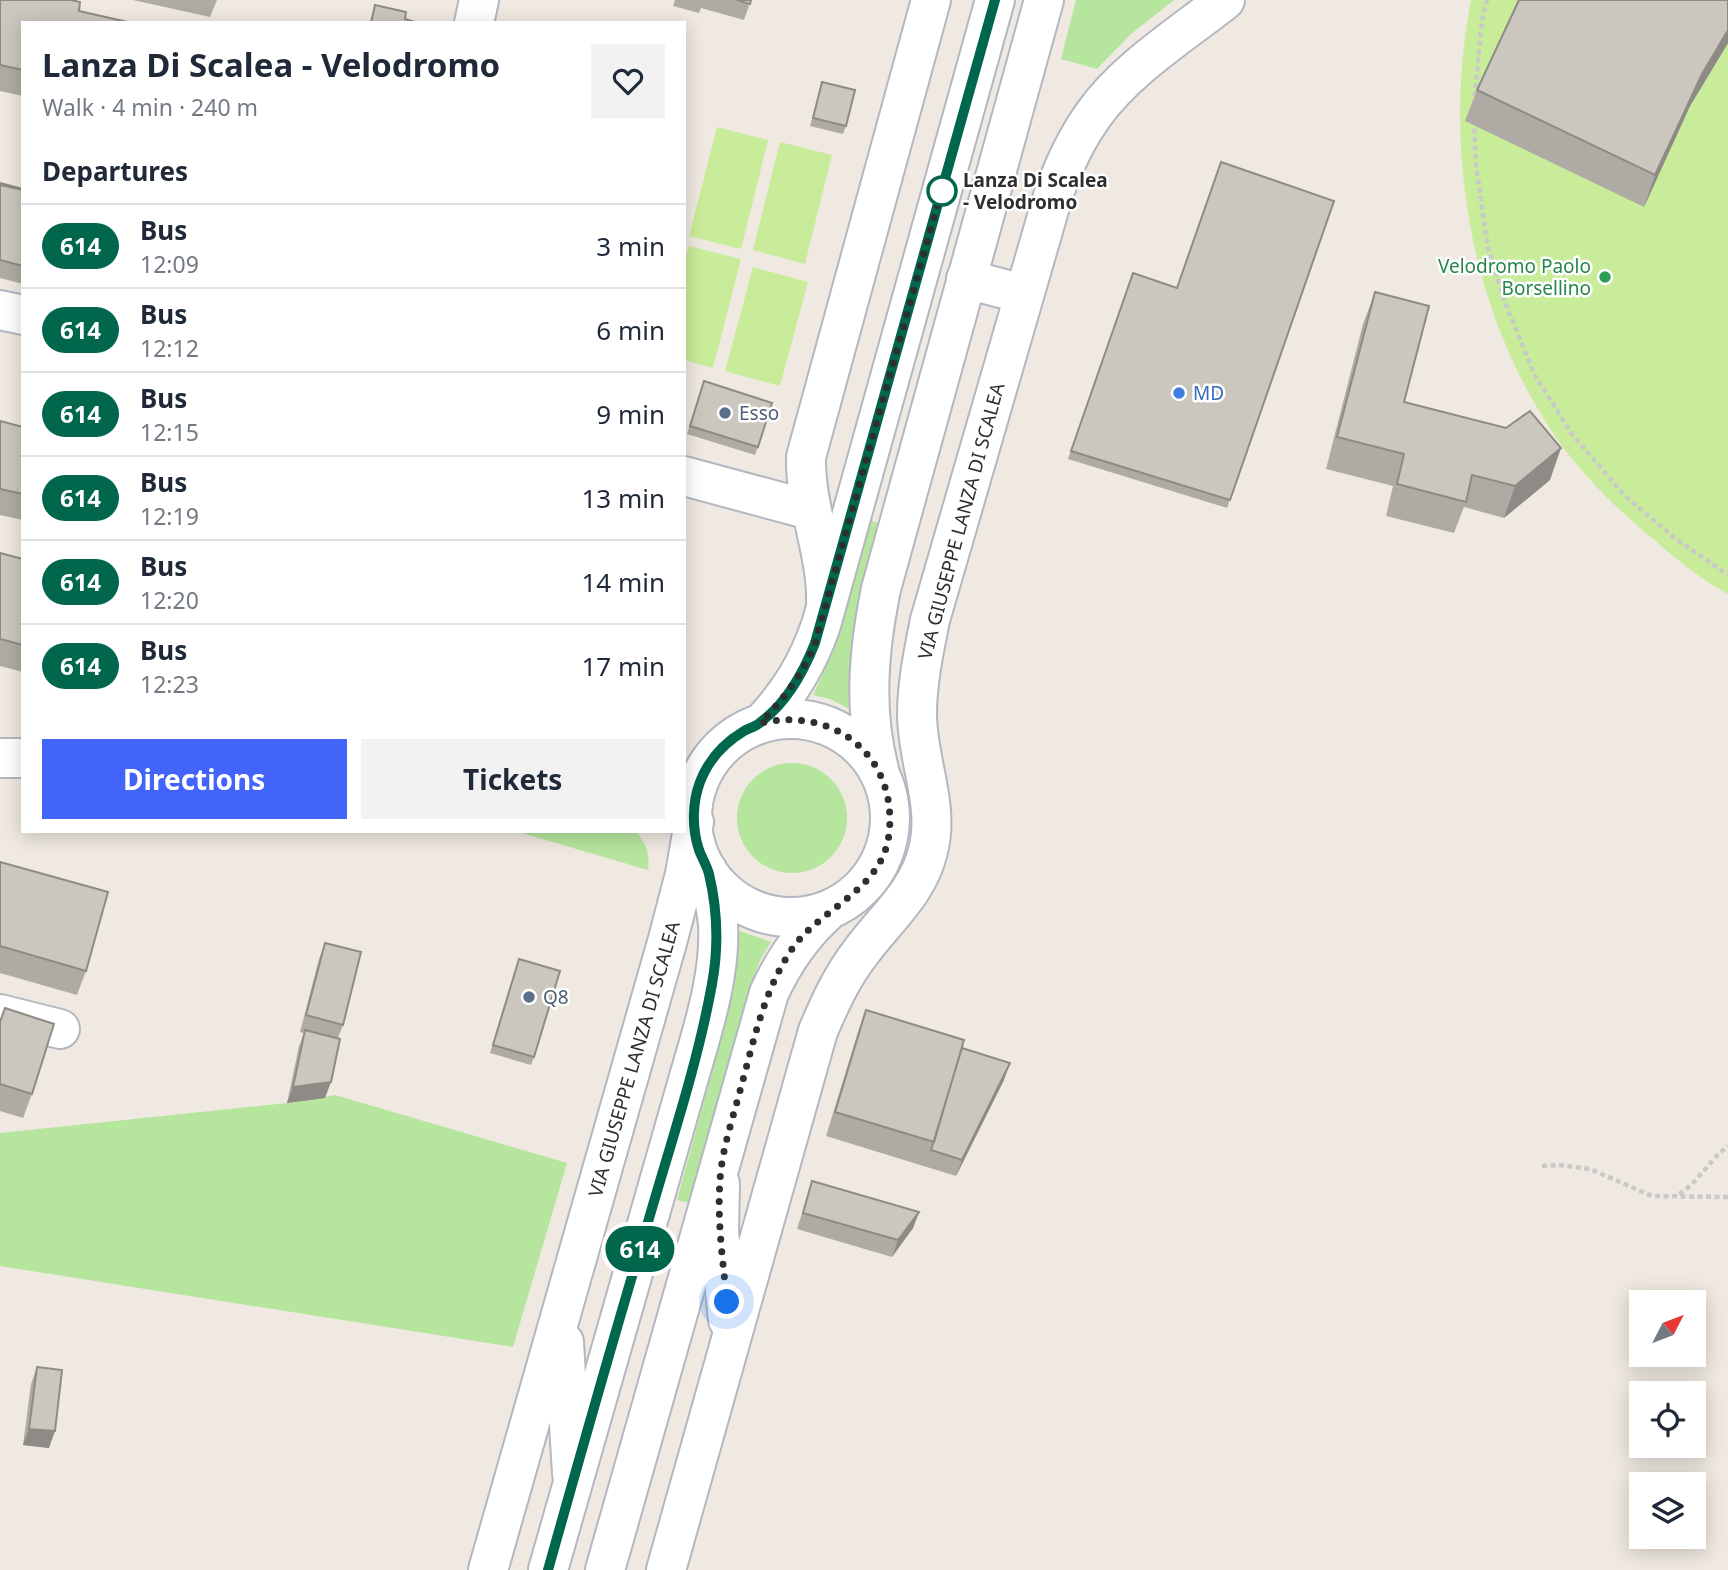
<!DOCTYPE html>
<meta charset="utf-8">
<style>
body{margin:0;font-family:"Noto Sans",sans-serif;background:#f2f2f3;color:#1f2937;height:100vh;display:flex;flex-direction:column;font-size:26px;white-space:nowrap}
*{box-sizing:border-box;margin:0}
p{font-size:23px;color:#747a83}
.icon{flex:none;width:38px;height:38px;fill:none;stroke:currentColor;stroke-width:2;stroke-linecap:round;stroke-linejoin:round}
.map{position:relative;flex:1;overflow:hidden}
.side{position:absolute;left:21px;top:21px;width:665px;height:812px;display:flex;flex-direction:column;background:#fff;border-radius:0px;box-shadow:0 4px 18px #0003}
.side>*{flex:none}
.badge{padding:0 14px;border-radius:23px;font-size:24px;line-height:46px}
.needle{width:46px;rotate:48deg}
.tools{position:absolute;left:1629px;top:1290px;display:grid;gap:14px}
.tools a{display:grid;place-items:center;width:77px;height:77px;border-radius:0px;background:#fff;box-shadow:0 4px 18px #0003;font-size:35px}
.you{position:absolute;width:35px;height:35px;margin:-18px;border:5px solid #fff;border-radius:50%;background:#1a73e8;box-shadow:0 0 0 10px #1a73e833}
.map>.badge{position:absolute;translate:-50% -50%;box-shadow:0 0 0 4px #fff}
h2{padding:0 21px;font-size:26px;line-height:63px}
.round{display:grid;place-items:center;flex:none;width:74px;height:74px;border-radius:0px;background:#f2f2f3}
.headline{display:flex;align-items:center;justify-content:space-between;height:119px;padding:0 21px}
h1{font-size:33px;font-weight:700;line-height:52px}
.cta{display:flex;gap:14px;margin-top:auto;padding:14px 21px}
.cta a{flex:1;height:80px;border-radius:0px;background:#4264fb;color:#fff;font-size:28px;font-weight:700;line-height:80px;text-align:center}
.cta a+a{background:#f2f2f3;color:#1f2937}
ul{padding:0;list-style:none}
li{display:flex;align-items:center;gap:21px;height:84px;padding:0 21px;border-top:2px solid #e0e1e3}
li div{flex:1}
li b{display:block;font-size:26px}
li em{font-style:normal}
li .badge{min-width:77px;font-weight:700;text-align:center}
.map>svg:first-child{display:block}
</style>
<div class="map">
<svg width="1728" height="1570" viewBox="0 0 1728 1570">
<rect width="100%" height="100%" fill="#efe9e1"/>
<path fill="#b6e59e" d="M1076,0H1174L1131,34L1097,69L1061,59Z
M869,520L879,523L863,585L851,710L830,699L813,695L832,654Z
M737 818a55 55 0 1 1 110 0a55 55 0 1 1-110 0Z
M515,831H636C646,844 650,853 648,870Z
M729,927L771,942L761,958L749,989L690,1203L677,1200L721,1039L726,1000Z
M335,1095L567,1163L513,1347L0,1266V1133L287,1103Z"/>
<path fill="#c9ec9a" d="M1471,0H1728V594C1699,579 1672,555 1647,534C1615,507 1584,476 1559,442C1471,316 1442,151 1471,0Z
M717,127L768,140L741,249L689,236Z
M780,142L832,155L805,264L753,250Z
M689,246L741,259L713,368L684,360V263Z
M753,267L808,282L780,386L725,371Z"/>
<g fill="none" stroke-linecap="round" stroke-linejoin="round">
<g stroke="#b4b7c1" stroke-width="42">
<path id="street" d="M474,23L479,0
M966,279L1023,294
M0,310L23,315
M684,476L810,510
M826,606C828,555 805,508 806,457L931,0
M0,1014L60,1029
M720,1184L719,1232L728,1320
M564,1342L572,1474
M488,1570L668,939L685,874L694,822
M666,1570L818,1031C830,1003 842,976 861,952C885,919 918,893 928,851C940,805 917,761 917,714C917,683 924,650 930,620L1053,196C1063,167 1076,139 1094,114C1126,69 1182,34 1225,0"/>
</g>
<g stroke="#b4b7c1" stroke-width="42">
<path id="secondary" d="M692 818a99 99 0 1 1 198 0a99 99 0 1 1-198 0Z
M762,723C790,693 808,663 821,625L995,0
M0,758H23
M881,777C863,714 868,653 881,589L1044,0
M548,1570L689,1077C703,1029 721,974 718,924C716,906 712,888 708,871
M605,1570L769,993C784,960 802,934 829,910"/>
</g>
<path stroke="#c9c9c9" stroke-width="4.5" stroke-dasharray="5 3.5" stroke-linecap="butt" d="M1474,105L1482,19L1487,0
M1474,120L1476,165L1488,248L1503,297L1535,376L1572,434L1625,496L1676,539L1728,575
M1542,1166L1559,1165L1590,1169L1652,1196L1728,1197
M1679,1194C1699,1182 1709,1160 1728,1146"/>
<use href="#street" stroke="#fff" stroke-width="38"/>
<use href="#secondary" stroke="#fff" stroke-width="38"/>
</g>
<path fill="#afaba4" d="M0,0L23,23V96L0,91Z
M133,0H217L210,17Z
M675,0H751L744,20L701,8L699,13L673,6Z
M1728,0V43L1690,106L1644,207L1465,121L1477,90Z
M822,82L846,126L843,134L810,126Z
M0,183L23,189V284L0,278Z
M1334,201L1227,508L1068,459L1133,273L1177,288Z
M1375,292L1404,402L1550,480L1504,518L1464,507L1454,533L1386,516L1393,486L1326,469L1363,324Z
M704,381L758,447L755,455L687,434Z
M0,421L23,427V520L0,515Z
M0,553L23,559V672L0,666Z
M0,862L86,971L77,995L0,973Z
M325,943L343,1025L338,1038L325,1098L287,1103L299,1046L304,1033L300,1032L319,959Z
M519,959L534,1057L531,1065L490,1053Z
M5,1008L32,1094L23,1118L0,1111V1022Z
M866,1010L962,1048L1004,1080L956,1176L826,1136L857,1035Z
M812,1181L919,1212L913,1228L892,1257L797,1229Z
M37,1367L49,1448L23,1445L31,1384Z"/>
<path fill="#8e8b86" d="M1728,30V43L1690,106L1644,207L1655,175L1702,74Z
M1561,448L1550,480L1504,518L1515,486Z
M1010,1063L1004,1080L956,1176L962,1160Z
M331,1082L325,1098L287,1103L293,1087Z
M919,1212L913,1228L892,1257L898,1240Z
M29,1429L55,1431L49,1448L23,1445Z"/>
<path fill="#cbc7bf" stroke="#8e8b86" stroke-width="2" d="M0,0H71L80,2L79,11L132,23H23V70L0,65Z
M737,0H751L750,4Z
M1519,0H1728V30L1702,74L1655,175L1477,90Z
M375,5L406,12L405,19L418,23H371Z
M822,82L855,90L846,126L813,118Z
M1221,162L1334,201L1230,500L1071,451L1133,273L1177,288Z
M0,183L23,189V190L0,185Z
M0,185L23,190V266L0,260Z
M1375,292L1429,306L1404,402L1506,428L1530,411L1561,448L1515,486L1472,475L1466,502L1397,484L1404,454L1337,437Z
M704,381L772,403L758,447L690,426Z
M0,421L23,427V494L0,489Z
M0,553L23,559V645L0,639Z
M0,862L108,892L86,971L0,946Z
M325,943L361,952L343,1025L306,1015Z
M519,959L560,971L534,1057L493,1045Z
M5,1008L54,1024L32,1094L0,1084V1022Z
M866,1010L964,1040L934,1142L835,1112Z
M305,1030L340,1039L331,1082L293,1087Z
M962,1048L1010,1063L962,1160L931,1150Z
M812,1181L919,1212L898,1240L803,1213Z
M37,1367L62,1370L55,1431L29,1429Z"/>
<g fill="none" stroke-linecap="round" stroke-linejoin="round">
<g stroke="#fff" stroke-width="16">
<path id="line" d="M548,1570C580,1456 612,1343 646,1229C669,1148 697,1067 712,984C719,946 718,912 709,874C707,866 702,858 699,850C692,829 692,803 700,782C708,761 724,743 744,731C750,728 757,726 762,721C787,702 804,671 815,643L995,0"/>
</g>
<use href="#line" stroke="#00664c" stroke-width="10"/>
<path stroke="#2e2e2e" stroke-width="7" stroke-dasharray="0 12.6" d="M727,1302C723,1261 717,1222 720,1180C722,1149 733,1118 741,1087C754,1040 764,990 792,949C821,907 882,891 889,834C898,757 835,706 761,723C784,698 803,674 815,643L943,185L942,191"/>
</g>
<circle fill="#fff" stroke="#00664c" stroke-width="3.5" cx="942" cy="191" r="14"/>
<circle fill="#2e9e5b" stroke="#fff" stroke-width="2.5" cx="1605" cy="277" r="7"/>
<circle fill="#3f7fe0" stroke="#fff" stroke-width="2.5" cx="1179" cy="393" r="7"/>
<g fill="#5c6f8a" stroke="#fff" stroke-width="2.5">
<circle cx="725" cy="413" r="7"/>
<circle cx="529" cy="997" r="7"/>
</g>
<g text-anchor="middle" stroke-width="5" stroke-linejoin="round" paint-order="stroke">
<g font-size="19" font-weight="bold" fill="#2e2e2e" stroke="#fff" text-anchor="start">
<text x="963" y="187">Lanza Di Scalea<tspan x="963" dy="22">- Velodromo</tspan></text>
</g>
<g font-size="19" fill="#27864d" stroke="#fff" text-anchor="end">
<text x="1591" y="273">Velodromo Paolo<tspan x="1591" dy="22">Borsellino</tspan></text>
</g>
<g font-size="19" fill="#366cbe" stroke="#fff" text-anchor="start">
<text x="1193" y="400">MD</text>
</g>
<g font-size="19" fill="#4e5e75" stroke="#fff" text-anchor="start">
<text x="739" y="420">Esso</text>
<text x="543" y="1004">Q8</text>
</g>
<g font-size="19" fill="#2e2e2e" stroke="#fff">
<text transform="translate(961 521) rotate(-75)" y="7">VIA GIUSEPPE LANZA DI SCALEA</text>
<text transform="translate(634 1059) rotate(-74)" y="7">VIA GIUSEPPE LANZA DI SCALEA</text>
</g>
</g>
</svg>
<div class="tools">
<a><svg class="needle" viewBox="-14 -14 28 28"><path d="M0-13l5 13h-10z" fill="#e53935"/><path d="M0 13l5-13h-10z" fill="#747a83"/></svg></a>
<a><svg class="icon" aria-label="locate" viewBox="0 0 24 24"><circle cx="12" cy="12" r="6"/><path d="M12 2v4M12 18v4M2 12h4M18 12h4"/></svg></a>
<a><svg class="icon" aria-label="layers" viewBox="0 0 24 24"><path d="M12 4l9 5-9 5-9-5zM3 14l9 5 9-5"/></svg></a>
</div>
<div class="you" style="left:727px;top:1302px"></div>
<b class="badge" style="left:640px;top:1249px;background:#00664c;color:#fff">614</b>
<section class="side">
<div class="headline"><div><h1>Lanza Di Scalea - Velodromo</h1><p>Walk · 4 min · 240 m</p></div><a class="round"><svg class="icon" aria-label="heart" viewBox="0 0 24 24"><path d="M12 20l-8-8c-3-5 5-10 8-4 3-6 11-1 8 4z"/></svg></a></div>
<h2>Departures</h2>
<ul>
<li><span class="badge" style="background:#00664c;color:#fff">614</span><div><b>Bus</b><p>12:09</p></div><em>3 min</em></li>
<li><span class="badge" style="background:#00664c;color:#fff">614</span><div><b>Bus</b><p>12:12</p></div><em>6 min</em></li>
<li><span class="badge" style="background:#00664c;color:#fff">614</span><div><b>Bus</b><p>12:15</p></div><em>9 min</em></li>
<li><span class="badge" style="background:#00664c;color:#fff">614</span><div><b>Bus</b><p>12:19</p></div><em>13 min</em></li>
<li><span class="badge" style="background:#00664c;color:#fff">614</span><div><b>Bus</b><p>12:20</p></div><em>14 min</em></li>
<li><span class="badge" style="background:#00664c;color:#fff">614</span><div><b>Bus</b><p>12:23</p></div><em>17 min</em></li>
</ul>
<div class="cta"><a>Directions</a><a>Tickets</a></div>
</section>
</div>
